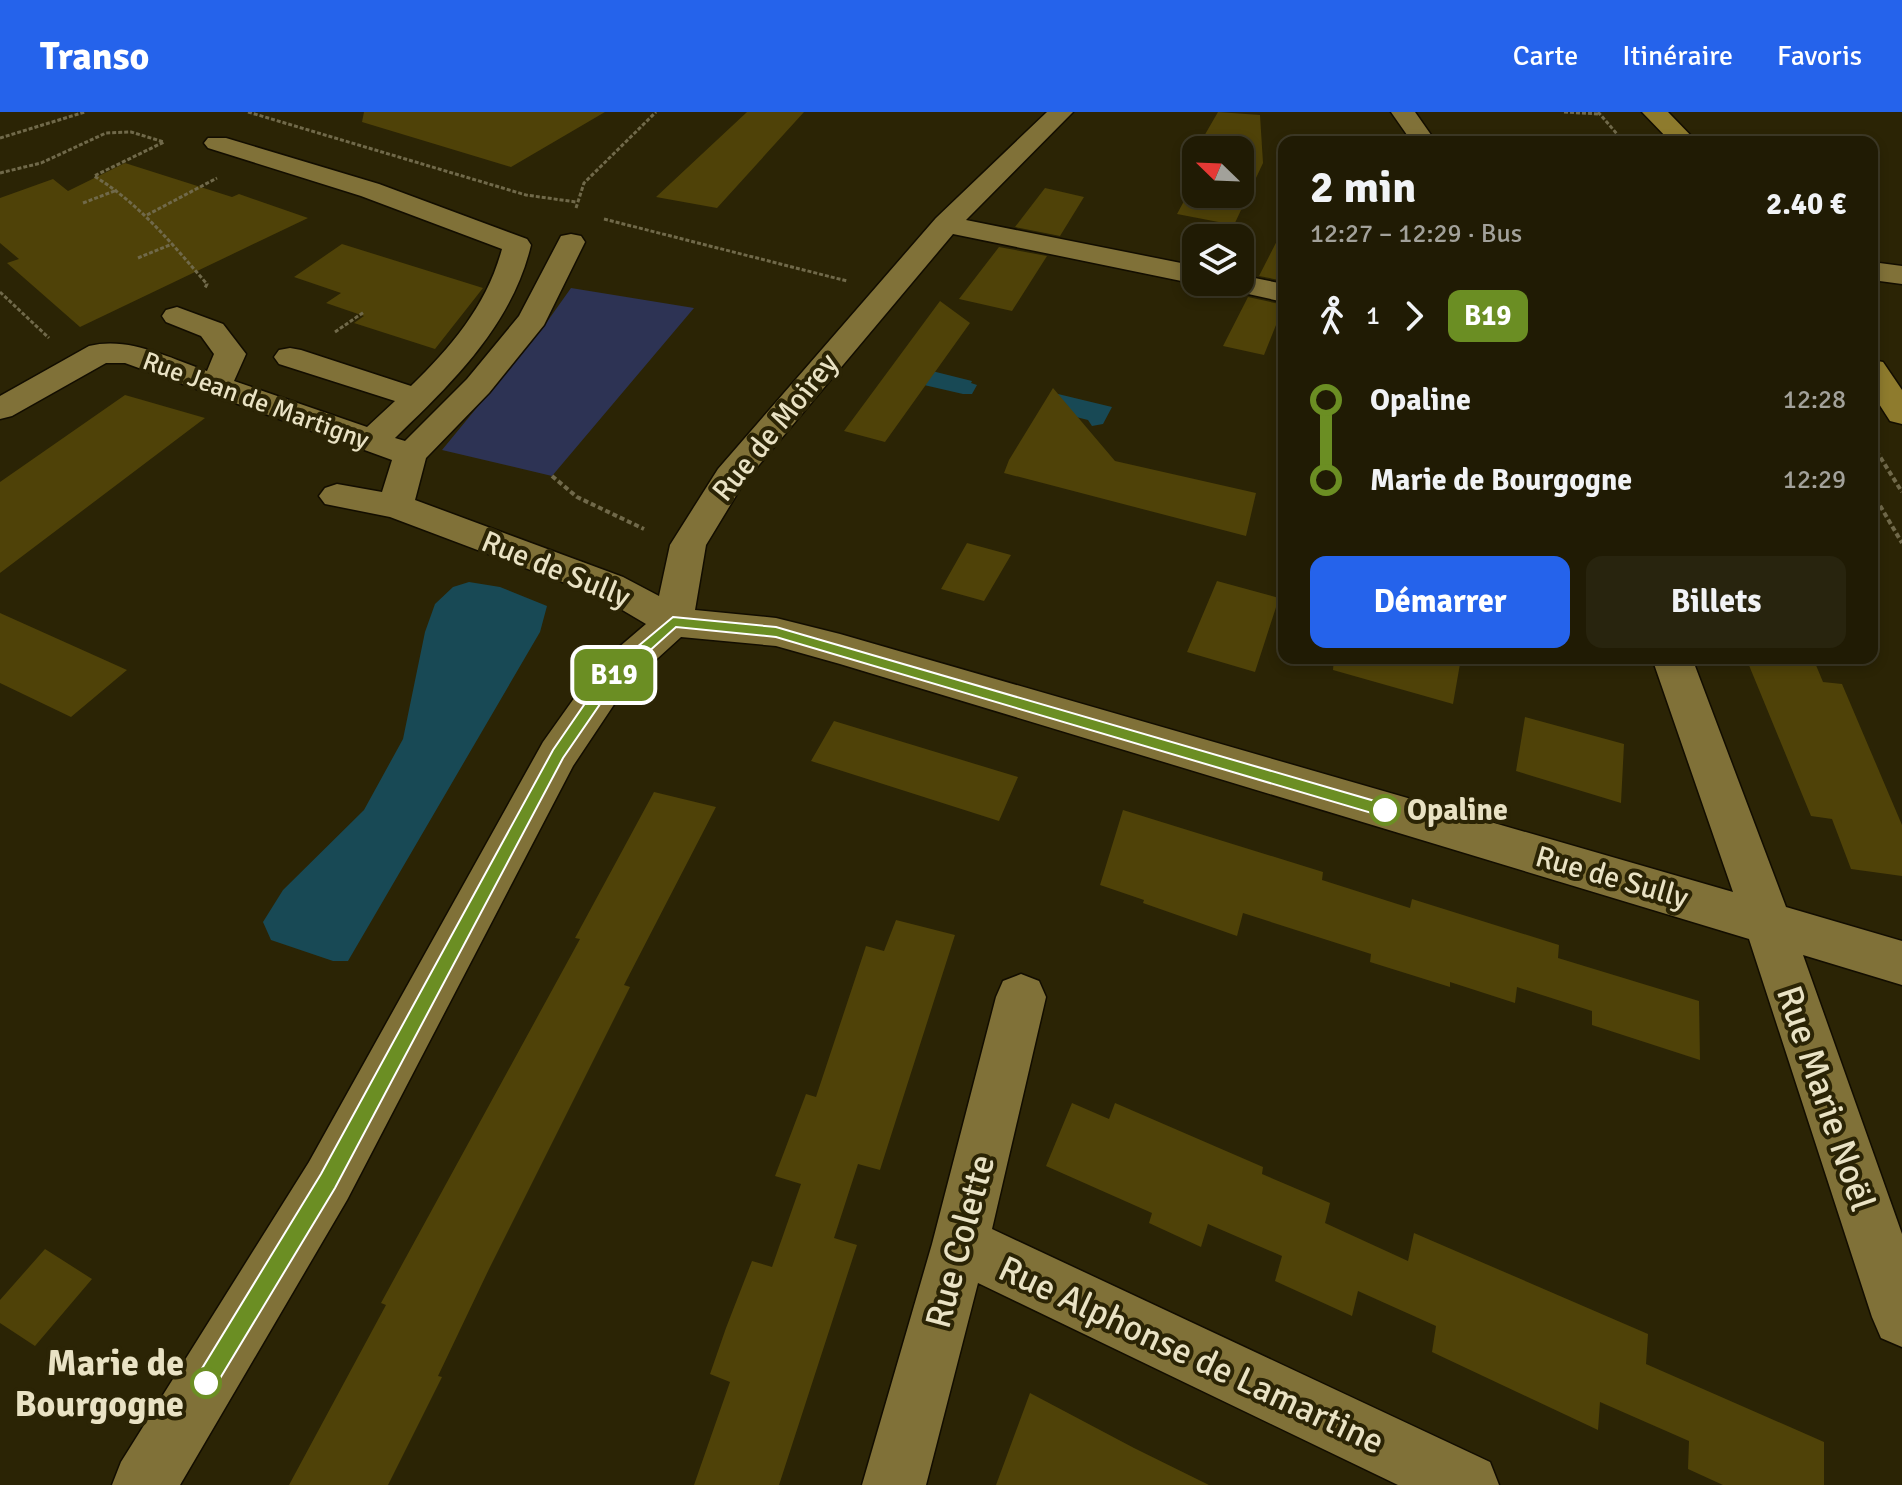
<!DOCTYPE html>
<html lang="fr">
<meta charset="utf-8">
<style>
body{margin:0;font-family:Signika,sans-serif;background:#28240e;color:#f1f3f6;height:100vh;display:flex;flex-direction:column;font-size:30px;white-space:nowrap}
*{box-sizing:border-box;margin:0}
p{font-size:26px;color:#a2a19a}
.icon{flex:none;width:44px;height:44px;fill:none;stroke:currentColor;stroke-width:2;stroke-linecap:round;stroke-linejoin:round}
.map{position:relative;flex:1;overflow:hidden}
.panel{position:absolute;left:1278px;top:24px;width:600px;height:528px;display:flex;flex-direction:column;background:#201b04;border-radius:16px;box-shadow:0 4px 12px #0003,0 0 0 2px #3d3926}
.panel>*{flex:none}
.badge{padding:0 16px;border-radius:12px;font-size:28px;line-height:52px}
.needle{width:52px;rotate:293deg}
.tools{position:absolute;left:1182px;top:24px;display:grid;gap:16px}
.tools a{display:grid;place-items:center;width:72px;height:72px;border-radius:16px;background:#201b04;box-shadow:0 4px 12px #0003,0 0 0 2px #3d3926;font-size:40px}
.map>.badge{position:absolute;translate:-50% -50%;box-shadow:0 0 0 4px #fff}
.legs{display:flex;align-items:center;gap:12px;height:88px;padding:0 32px;font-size:26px}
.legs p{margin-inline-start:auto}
.head{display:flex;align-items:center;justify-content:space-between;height:136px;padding:0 32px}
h1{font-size:44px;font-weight:800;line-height:60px}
.primary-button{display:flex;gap:16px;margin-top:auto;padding:16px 32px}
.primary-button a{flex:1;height:92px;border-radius:16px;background:#2563eb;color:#fff;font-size:32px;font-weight:800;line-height:92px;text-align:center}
.primary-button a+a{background:#28240e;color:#f1f3f6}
ul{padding:0 32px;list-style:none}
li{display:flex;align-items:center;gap:28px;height:80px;font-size:30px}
li i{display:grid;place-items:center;width:12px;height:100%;margin:0 10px;background:currentColor}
li i::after{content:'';width:20px;height:20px;margin:-10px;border:6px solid;border-radius:50%;background:#201b04}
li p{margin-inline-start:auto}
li:first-child i{background:linear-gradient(#0000 50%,currentColor 0)}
li:last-child i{background:linear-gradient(currentColor 50%,#0000 0)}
header{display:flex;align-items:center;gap:48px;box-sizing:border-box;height:112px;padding:0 40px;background:#2563eb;color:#fff}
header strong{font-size:38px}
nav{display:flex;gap:44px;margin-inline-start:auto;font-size:28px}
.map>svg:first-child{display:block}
</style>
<header>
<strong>Transo</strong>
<nav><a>Carte</a><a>Itinéraire</a><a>Favoris</a></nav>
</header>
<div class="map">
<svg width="1902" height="1373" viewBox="0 0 1902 1373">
<rect width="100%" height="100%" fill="#2b2405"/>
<path fill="#2d3354" d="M571,176L694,196L552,364L442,338L544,214Z"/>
<path fill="#184955" d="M920,256L972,269L971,271L977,273L972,282H963L911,270Z
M1058,282L1112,295L1103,312L1092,314L1088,308L1048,298Z
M469,470L500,475L547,494L540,520L348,849H333L271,828L263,810L283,778L364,698L403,627L425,520L435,492L453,475Z"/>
<path fill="#4f4208" d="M364,0H605L511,55L362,10Z
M747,0H804L717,96L656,85Z
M1218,0L1260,3L1263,51L1234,113L1177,102L1196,67V82H1240V38H1196Z
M125,51L232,85L239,82L308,106L80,215L7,151L19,147L0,131V86L53,67L68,79Z
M1045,76L1084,85L1060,124L1015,115Z
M1281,121L1284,122V169L1259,164Z
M342,132L483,176L435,237L354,211L364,204L326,191L341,181L294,165Z
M999,135L1047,144L1012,199L959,187Z
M1248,185L1284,193L1264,243L1223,234Z
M940,189L970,211L885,330L844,319Z
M1053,276L1115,349L1256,381L1246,424L1004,361L1009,348Z
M125,283L205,306L0,461V370Z
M967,431L1011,443L984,489L941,477Z
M1217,469L1279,486L1255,560L1187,540Z
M0,501L127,558L71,605L0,571Z
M1334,546H1461L1453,592L1333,558Z
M1746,546H1813L1823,570L1842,572L1902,713V764L1851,757L1832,707L1811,704Z
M1525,605L1624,632L1621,691L1516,659Z
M834,609L1018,665L999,709L811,649Z
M654,680L716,695L624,873L630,875L489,1157L438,1264L442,1265L388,1373H289L386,1193L381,1191L580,827L575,826Z
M1123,698L1323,760L1322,768L1410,796L1412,787L1559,833L1558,846L1699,889L1700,948L1592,913V899L1517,875L1515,891L1450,870V875L1370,850L1371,842L1243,801L1237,824L1143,791L1144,788L1100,773Z
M896,808L955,823L880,1058L858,1052L834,1126L857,1133L779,1373H694L730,1270L710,1262L726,1216L752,1149L772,1155L801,1072L775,1064L806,982L816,985L866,834L884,839Z
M1072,991L1109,1007L1115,991L1263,1055L1262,1062L1330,1091L1325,1111L1408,1149L1414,1121L1648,1222L1646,1252L1824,1330V1373H1723L1688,1357L1689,1329L1600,1290L1598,1318L1432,1240L1436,1214L1358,1179L1352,1204L1275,1169L1282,1144L1208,1112L1201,1135L1149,1111L1152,1101L1046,1054Z
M45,1137L92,1167L35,1234L0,1211V1188Z
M1030,1281L1134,1336L1209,1373H996Z"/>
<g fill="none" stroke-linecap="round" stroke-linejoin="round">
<g stroke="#120d00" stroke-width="3">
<path id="minor" d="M1047,0H1073L966,108L1196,154V170H1203L1196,172L953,122L743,372L706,433L695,498L776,506L840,522L1733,780L1652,546H1692L1786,795L1902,829V873L1803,843L1902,1122V1235L1881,1226L1872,1205L1749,827L840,552L776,534L681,525L625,576L573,654L347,1088L180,1373H112L121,1350L309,1050L543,630L597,554L646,512L597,483L390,405L325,392L319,384L325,376L337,372L382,380L392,348L125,251H106L12,304L0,307V284L89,234C129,224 169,246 207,259L214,242L201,224L166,210L162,204L166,198L177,195L223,212L246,242L234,269L367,315L395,289L279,252L274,245L279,238L290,236L301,238L411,274C452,234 487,193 502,137L361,84L208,36L204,31L208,26H226L379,72L527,127L531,133C512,213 453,270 395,326L405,329L467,267L519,204L561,124L571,122L581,124L585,130L544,213L489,281L426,346L415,388L623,465L659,484L670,433L718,357L936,106Z
M1391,0H1415L1436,30H1412Z
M1872,150L1902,154V172L1872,168Z
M1240,163L1284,172V190L1221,176L1216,170H1240Z
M1021,862L1039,869L1046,885L992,1117L1490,1350L1499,1373H1398L978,1171L926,1373H862L932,1132L996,885L1003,869Z"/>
</g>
<g stroke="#120d00" stroke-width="3">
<path id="major" d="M1642,0H1668L1697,30H1671Z
M1872,248L1883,250L1902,278V312L1890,309L1872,281Z"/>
</g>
<path stroke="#70694a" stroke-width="3" stroke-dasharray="4 2" stroke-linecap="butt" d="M248,0L526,83L576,90
M1564,0L1599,2
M1598,0L1624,30
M0,26L85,0
M0,61L41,51L106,21L131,20L164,30L94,64C140,92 172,132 207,172L205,176
M83,91L117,78
M576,96L584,71L656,0
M147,103L217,66
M604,107L847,169
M138,146L172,132
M0,180L49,226
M335,220L364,200"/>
<path stroke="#70694a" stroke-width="4" stroke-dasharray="5 3" stroke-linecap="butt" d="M1872,332L1902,380
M552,364L577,385L644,417
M1872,380L1902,431"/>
<use href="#minor" fill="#807138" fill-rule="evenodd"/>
<use href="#major" fill="#8e7b2d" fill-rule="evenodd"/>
</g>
<path fill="#6b8e23" stroke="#fff" stroke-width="2" d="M673,505L776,515L1385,692L1393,698L1385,705L776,525L676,515L616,569L563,646L335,1076L213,1278L206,1281L198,1278L195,1271L198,1263L321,1062L553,638L606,561Z"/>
<g fill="#fff" stroke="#6b8e23" stroke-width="4">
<circle cx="1385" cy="698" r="14"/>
<circle cx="206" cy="1271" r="14"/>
</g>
<g text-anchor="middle" stroke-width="8" stroke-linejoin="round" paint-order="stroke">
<g font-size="26" fill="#e9e2c4" stroke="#2b2405">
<text transform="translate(256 288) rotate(20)" y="9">Rue Jean de Martigny</text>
</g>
<g font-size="30" fill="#e9e2c4" stroke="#2b2405">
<text transform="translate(775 315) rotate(-51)" y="10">Rue de Moirey</text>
<text transform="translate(556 457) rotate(22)" y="10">Rue de Sully</text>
<text transform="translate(1612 765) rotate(16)" y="10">Rue de Sully</text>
</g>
<g font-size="30" font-weight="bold" fill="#e9e2c4" stroke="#2b2405" text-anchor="start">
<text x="1407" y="708">Opaline</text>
</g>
<g font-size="36" fill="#e9e2c4" stroke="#2b2405">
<text transform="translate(1827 986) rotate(71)" y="13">Rue Marie Noël</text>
<text transform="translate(959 1129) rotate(-75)" y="13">Rue Colette</text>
<text transform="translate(1192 1242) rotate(25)" y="13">Rue Alphonse de Lamartine</text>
</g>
<g font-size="36" font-weight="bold" fill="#e9e2c4" stroke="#2b2405" text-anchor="end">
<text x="184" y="1263">Marie de<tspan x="184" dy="41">Bourgogne</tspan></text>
</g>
</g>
</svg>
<div class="tools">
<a><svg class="needle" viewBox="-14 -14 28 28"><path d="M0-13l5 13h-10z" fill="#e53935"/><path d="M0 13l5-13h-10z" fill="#a2a19a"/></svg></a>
<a><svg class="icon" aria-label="layers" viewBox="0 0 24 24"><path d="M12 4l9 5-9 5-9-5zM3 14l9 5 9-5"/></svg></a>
</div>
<b class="badge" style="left:614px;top:563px;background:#6b8e23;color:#fff">B19</b>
<section class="panel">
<div class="head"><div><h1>2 min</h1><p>12:27 – 12:29 · Bus</p></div><b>2.40 €</b></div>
<div class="legs"><svg class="icon" aria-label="walk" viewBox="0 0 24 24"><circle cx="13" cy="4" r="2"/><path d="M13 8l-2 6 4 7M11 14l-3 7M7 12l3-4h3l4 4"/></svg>1<svg class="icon" aria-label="forward" viewBox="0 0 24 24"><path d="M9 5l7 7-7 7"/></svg><b class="badge" style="background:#6b8e23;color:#fff">B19</b></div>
<ul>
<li><i style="color:#6b8e23"></i><b>Opaline</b><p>12:28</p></li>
<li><i style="color:#6b8e23"></i><b>Marie de Bourgogne</b><p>12:29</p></li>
</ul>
<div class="primary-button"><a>Démarrer</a><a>Billets</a></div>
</section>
</div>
